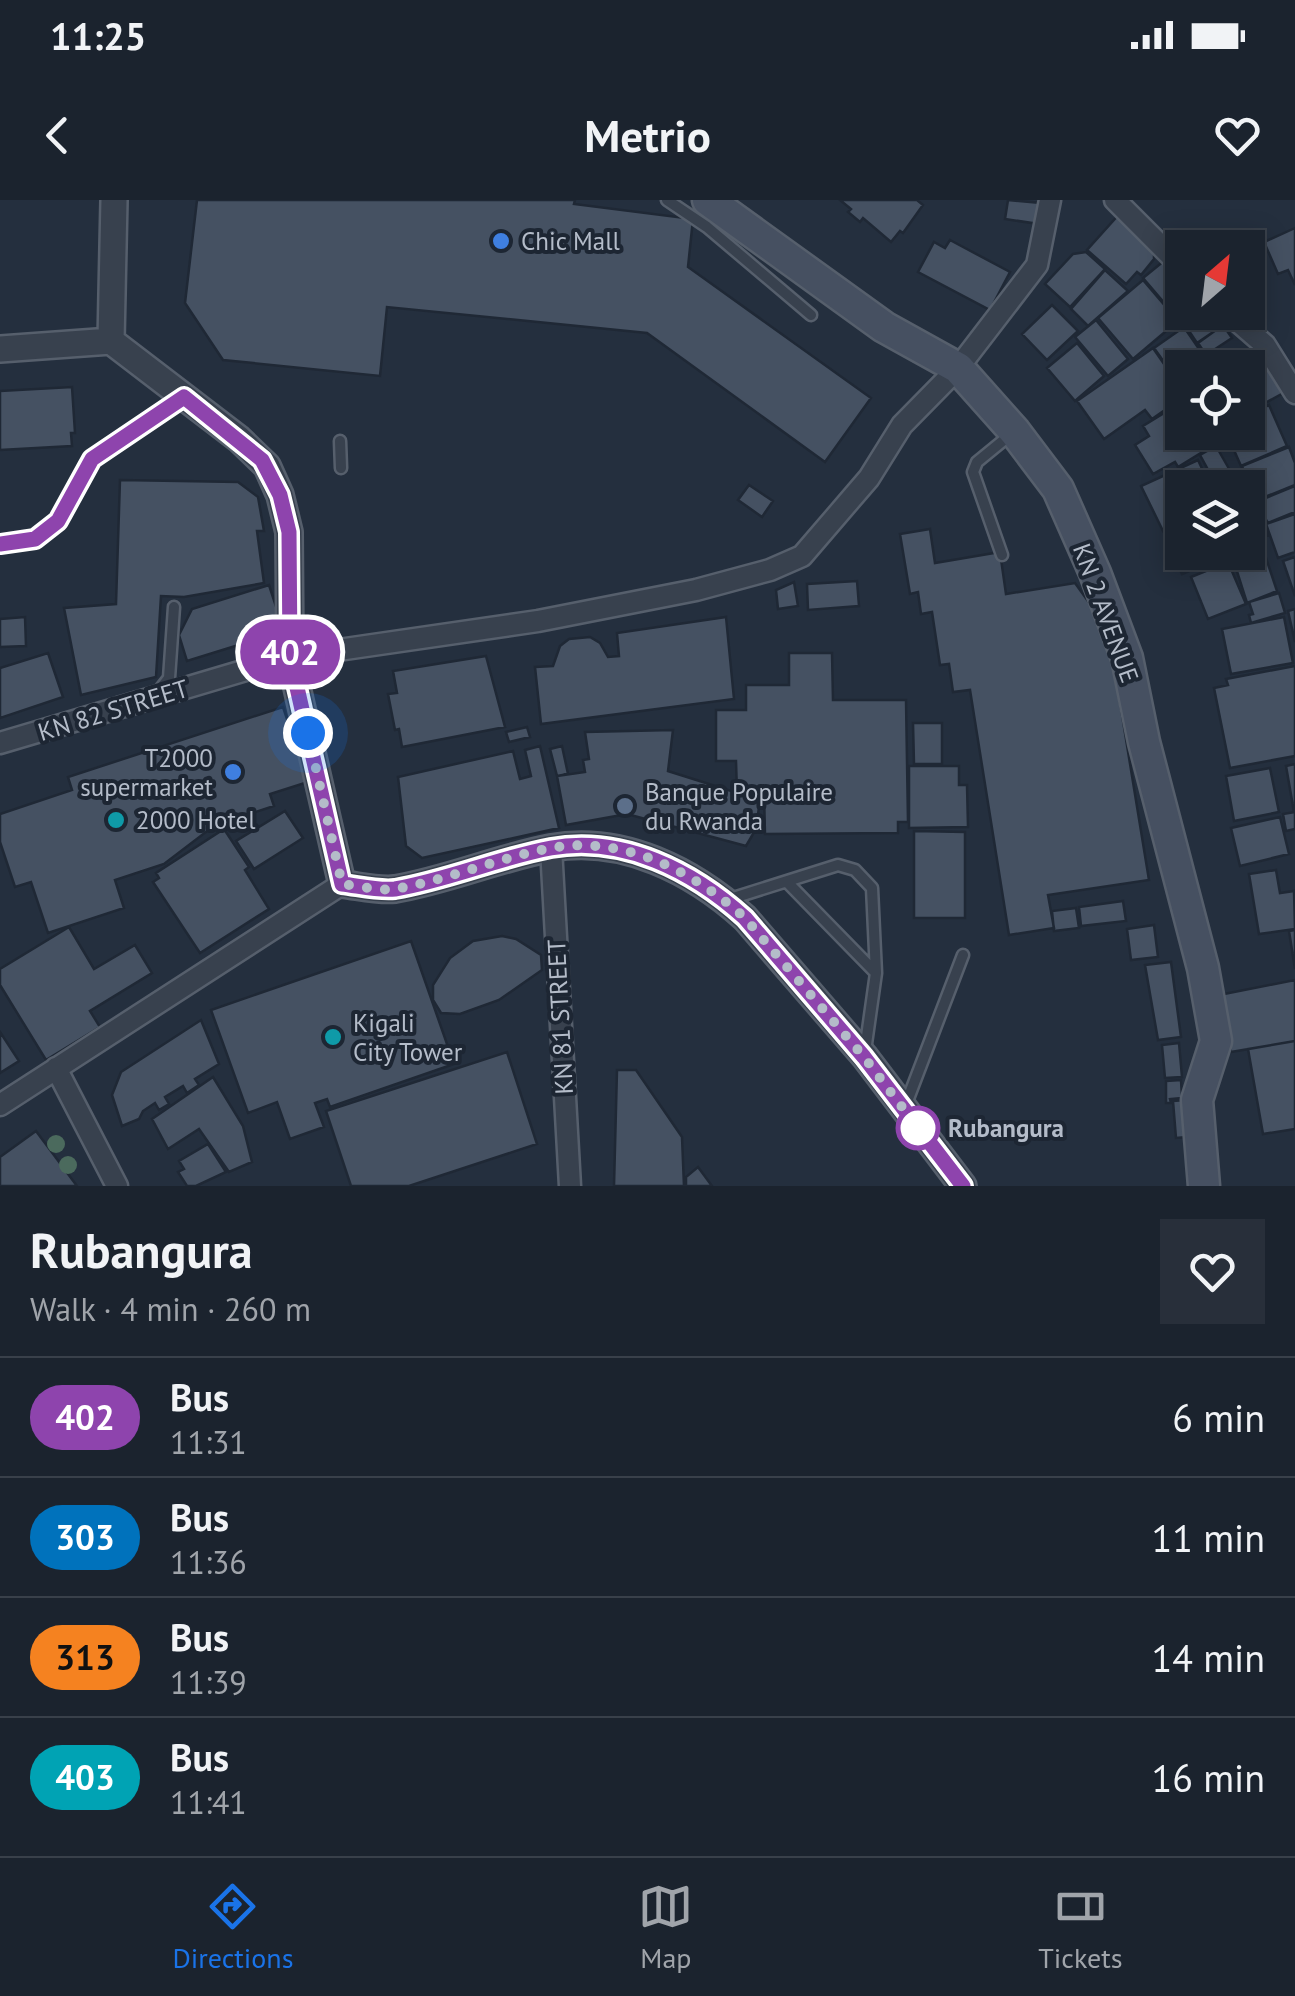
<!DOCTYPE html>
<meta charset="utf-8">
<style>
body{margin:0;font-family:"PT Sans",sans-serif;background:#282f3a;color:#f1f3f6;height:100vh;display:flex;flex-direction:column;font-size:38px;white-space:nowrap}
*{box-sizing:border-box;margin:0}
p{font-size:32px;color:#a0a4aa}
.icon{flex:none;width:55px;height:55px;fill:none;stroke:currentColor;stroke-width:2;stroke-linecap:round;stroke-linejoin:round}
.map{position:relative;height:986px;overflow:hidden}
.side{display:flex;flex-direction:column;background:#1b232e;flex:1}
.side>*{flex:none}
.badge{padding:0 20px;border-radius:32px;font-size:35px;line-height:65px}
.needle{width:65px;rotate:28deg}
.fabs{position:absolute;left:1165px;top:30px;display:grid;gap:20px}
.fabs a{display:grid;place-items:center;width:100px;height:100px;border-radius:0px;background:#1b232e;box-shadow:0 5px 25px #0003,0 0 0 2px #39404a;font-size:50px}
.you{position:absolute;width:50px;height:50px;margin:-25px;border:8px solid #fff;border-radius:50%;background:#1a73e8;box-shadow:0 0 0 15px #1a73e833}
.map>.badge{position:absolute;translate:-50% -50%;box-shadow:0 0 0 5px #fff}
.round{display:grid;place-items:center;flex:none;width:105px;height:105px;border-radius:0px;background:#282f3a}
.headline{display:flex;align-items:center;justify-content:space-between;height:170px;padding:0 30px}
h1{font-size:48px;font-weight:800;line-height:75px}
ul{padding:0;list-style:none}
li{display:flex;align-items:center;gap:30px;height:120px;padding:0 30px;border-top:2px solid #39404a}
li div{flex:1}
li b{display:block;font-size:38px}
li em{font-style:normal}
li .badge{min-width:110px;font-weight:700;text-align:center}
.status{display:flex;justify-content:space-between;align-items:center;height:70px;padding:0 50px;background:#1b232e;direction:ltr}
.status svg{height:28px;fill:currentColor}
header{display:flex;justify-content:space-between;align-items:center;height:130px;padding:0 30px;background:#1b232e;font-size:45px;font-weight:800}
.tabs{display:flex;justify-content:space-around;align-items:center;height:140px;border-top:2px solid #39404a;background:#1b232e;font-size:28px;color:#a0a4aa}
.tabs a{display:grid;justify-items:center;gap:5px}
.tabs .active{color:#1a73e8}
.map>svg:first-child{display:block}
</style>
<div class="status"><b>11:25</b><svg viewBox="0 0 49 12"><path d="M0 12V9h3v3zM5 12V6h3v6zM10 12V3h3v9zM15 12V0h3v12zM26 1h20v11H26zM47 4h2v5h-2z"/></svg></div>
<header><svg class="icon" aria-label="back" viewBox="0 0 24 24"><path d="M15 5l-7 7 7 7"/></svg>Metrio<svg class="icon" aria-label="heart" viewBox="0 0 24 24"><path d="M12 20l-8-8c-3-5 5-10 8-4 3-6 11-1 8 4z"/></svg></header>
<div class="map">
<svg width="1295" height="986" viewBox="0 0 1295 986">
<rect width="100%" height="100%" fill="#242f3e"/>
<path fill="#455162" stroke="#1f2835" stroke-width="2.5" d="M197,0H575L574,4L693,19L688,67L871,198L825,262L647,133L387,107L380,176L223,160L185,103Z
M840,0H917L923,5L903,33L900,31L891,42L863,18L860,22L848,12L851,9Z
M1008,0L1041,3L1039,24L1005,19Z
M1122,11L1154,40V59L1141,75L1137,72L1126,84L1087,50Z
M1295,28V85L1288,70L1278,74L1264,42Z
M950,40L1010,72L990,110L918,72L934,42L945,48Z
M1086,52L1105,69L1070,107L1045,84L1073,54Z
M1170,56L1182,71V112H1186L1178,119L1143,78Z
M1105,70L1128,91L1088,126L1071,109Z
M1143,80L1178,121L1133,159L1098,118Z
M1052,105L1078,131L1047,160L1022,134Z
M1191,112H1212L1222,126L1197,143L1181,119Z
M1096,120L1128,159L1108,176L1075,137Z
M1223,125L1232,138L1206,155L1198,143Z
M1184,127L1210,165L1182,168L1181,186L1154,148Z
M1077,143L1104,176L1075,201L1047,168Z
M1262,145L1287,191L1249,212L1248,168L1224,166Z
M1153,148L1182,190V198L1152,219L1145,210L1104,239L1077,201Z
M72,187L75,233H71L72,246L0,250V191Z
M1182,202V232H1211L1217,243L1178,267L1175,262L1153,274L1135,245L1149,236L1143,226Z
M1269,205L1287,246L1241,266L1226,232H1248V214Z
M1216,246L1240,288H1218L1200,255Z
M1289,247L1295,263V285L1260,299L1249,273L1245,275L1242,266Z
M1198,260L1211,288H1182V322L1163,331L1141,286Z
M120,280L238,282L258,297L264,331H257L264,383L184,397L161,396L156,477L81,495L64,408L116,404Z
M749,285L773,301L762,317L738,300Z
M1295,286V312L1268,323L1256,302Z
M1295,314V352L1278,358L1266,324Z
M1260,315L1268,335L1257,339L1250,319Z
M1248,319L1260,347L1248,352Z
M1182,325V352H1217L1220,358L1182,374L1164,332Z
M930,329L935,363L1000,352L1006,394L1075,383L1108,429L1149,680L1048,695L1054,728L1009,735L970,490L953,492L949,464L940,465L932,412L921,414L918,392L910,394L900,334Z
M1219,352H1242L1243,356L1223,363Z
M1264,352L1277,391L1247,403L1234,362Z
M1295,357V396L1283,361Z
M1228,362L1246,404L1208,419L1191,377Z
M857,381L859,406L808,410L807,384Z
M794,382L798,406L778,409L776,390Z
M269,385L284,431L187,461L179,435L192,409Z
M1279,393L1285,413L1251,423L1249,415L1253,414L1249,402Z
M1295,409V442L1288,411Z
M25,417L26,446L0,447V419Z
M726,417L734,499L541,524L535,467L553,466L560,446L569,439L590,437L600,443L608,457L619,456L617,433Z
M1284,417L1293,463L1231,474L1222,429Z
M48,453L63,497L0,518V468Z
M789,453H832L833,500H906L908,622H898V633L765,634L764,592H737L736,561H716V510H746V485H789Z
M486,456L505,527L402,547L399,529L395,530L388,494L397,493L393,471Z
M1295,466V556L1230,568L1214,488L1228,485L1226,479Z
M283,507L308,582L270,594L274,606L215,625L164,664L115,680L124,708L48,733L31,682L15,687L0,642V614L72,590L68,577Z
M913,523H942V564H914Z
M527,527L530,537L509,542L506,532Z
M673,530L668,571L760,600L756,629L746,646L627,614L566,625L557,576L585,572L583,560L589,559L585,532Z
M540,546L559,628L422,658L406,646L398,577L513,551L520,579L531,576L525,550Z
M562,546L568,574L557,576L550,549Z
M1295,564V612H1294L1286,566Z
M909,566H959V585H967L968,627L909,628Z
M1270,568L1279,612L1234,621L1226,576Z
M285,611L303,638L254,669L236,641Z
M1295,612V629L1286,631L1283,614Z
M1280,617L1289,654L1240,666L1231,628Z
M224,629L249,667L245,670L269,709L200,753L153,682L159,678L156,673Z
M914,631L965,632V718H914Z
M1276,670L1280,693L1294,691L1295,729L1259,734L1249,674Z
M1123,701L1126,721L1081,726L1079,707Z
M1076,708L1079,728L1054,731L1052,711Z
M1154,725L1158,757L1131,760L1127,729Z
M69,727L94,769L135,745L152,773L90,811L100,827L46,860L0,785V769Z
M1295,730V769L1289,731Z
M502,736L516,739L541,755L542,770L499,800L460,814L441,813L433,800V785L450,758L473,741Z
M411,741L454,864L330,907L327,899L315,903L324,927L290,939L277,902L248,913L211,810Z
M1171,762L1181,837L1158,840L1145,765Z
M1295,780V841L1231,852L1219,795Z
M201,820L219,864L195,879L199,885L187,893L183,886L165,897L169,904L159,910L155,903L143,911L139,919L122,926L112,895L121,872Z
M0,832L19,861L0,873Z
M1295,841V929L1263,934L1248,849Z
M1179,843L1182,877L1165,878L1162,845Z
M507,852L537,944L409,986H351L326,911Z
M617,870H636L682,937L684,986H614Z
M213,877L243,926L252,962L229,972L199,929L168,949L152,919Z
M1181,880L1182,898L1170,899L1171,903H1166V881Z
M1185,900L1187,937L1176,938L1173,901Z
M36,931L77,986H0V957Z
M208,944L226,972L196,986H187L178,972L184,969L179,961Z
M698,967L712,986H686V977Z"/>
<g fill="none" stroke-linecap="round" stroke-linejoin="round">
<g stroke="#565f6c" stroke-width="15">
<path id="service" d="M667,0L707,27L811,115
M340,241L341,268
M0,344L35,339L58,321L92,259L182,198
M1002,355L973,272L977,262L1010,235
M158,492L169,478L174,407
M788,683L875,772
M727,700L838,665L855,670L872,688L876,773L865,851
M906,904L963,755"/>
</g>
<g stroke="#565f6c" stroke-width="25">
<path id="minor" d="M1115,0L1182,67
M1227,112L1265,145L1295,193
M0,543L290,457L538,421L696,390L770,370L802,356L869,278L902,225L958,168L1037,65L1050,0
M551,648L570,986
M56,868L117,986
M0,905L342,684"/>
</g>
<g stroke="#565f6c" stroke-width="30">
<path id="tertiary" d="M111,141L114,0
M0,149L111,141L239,239L267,266L280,295L289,332L290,457L342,684C359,686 379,691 395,689C448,680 498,658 551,648C623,635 693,671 745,718L865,857L963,986"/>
</g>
<g stroke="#565f6c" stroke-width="35">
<path id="secondary" d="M708,0L884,127L958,168L1015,232L1058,289L1095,373L1127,458L1144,542L1203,768L1216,841L1197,900L1204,986"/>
</g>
<use href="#service" stroke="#38414e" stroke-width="10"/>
<use href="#minor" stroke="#38414e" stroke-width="20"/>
<use href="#tertiary" stroke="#38414e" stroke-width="25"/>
<use href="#secondary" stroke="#465061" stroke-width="30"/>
</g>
<g fill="#4b6a5d">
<circle cx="56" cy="944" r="9"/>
<circle cx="68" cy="965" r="9"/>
</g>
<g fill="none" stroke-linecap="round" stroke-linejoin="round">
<g stroke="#fff" stroke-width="22">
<path id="line" d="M0,344L35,339L58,321L92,259L184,197L262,260L280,295L289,332L290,457L342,684C359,686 379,691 395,689C448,680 498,658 551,648C623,635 693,671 745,718L864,857L963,986"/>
</g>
<use href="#line" stroke="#8e44ad" stroke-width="15"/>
<path stroke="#b4bcc9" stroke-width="10" stroke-dasharray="0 18" d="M308,533L342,684C359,686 379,691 395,689C448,680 498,658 551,648C623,635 693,671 745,718L864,857L918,928"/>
</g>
<g fill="#3f7fe0" stroke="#1d2633" stroke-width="4">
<circle cx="501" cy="41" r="10"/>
<circle cx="233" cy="572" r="10"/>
</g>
<circle fill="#5c6f8a" stroke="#1d2633" stroke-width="4" cx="625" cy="606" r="10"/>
<g fill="#0f9aa8" stroke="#1d2633" stroke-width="4">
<circle cx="116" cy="620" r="10"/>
<circle cx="333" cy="837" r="10"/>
</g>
<circle fill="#fff" stroke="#8e44ad" stroke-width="5" cx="918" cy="928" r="20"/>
<g text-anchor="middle" stroke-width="8" stroke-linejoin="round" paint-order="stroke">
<g font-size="25" fill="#b4bcc9" stroke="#1d2633" text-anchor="start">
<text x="521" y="50">Chic Mall</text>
<text x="213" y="567" text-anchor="end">T2000<tspan x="213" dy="29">supermarket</tspan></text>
<text x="645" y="601">Banque Populaire<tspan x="645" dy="29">du Rwanda</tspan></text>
<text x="136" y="629">2000 Hotel</text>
<text x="353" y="832">Kigali<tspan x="353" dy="29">City Tower</tspan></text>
</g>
<g font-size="25" fill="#b4bcc9" stroke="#1d2633">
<text transform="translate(1106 413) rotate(70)" y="9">KN 2 AVENUE</text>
<text transform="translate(113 510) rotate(-17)" y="9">KN 82 STREET</text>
<text transform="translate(560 817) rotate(-93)" y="9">KN 81 STREET</text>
</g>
<g font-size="25" font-weight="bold" fill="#b4bcc9" stroke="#1d2633" text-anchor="start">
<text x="948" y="937">Rubangura</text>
</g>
</g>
</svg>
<div class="fabs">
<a><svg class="needle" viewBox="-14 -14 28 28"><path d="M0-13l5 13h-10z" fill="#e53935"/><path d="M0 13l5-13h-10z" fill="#a0a4aa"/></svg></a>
<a><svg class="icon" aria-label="locate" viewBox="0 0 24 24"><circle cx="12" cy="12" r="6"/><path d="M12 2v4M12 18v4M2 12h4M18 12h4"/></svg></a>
<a><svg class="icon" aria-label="layers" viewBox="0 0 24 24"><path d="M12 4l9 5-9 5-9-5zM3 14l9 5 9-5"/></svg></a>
</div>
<div class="you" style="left:308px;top:533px"></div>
<b class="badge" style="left:290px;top:452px;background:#8e44ad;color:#fff">402</b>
</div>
<section class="side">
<div class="headline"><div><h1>Rubangura</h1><p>Walk · 4 min · 260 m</p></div><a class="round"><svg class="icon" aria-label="heart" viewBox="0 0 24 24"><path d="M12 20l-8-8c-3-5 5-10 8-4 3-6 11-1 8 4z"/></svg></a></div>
<ul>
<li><span class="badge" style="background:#8e44ad;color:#fff">402</span><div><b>Bus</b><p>11:31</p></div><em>6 min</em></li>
<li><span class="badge" style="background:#0072bc;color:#fff">303</span><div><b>Bus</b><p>11:36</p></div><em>11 min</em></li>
<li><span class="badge" style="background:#f58220;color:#111">313</span><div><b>Bus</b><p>11:39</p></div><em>14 min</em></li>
<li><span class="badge" style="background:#00a3b4;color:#fff">403</span><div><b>Bus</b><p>11:41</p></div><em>16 min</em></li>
</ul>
</section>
<nav class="tabs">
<a class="active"><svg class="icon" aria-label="directions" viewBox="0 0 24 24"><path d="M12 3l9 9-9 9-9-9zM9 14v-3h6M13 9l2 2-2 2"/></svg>Directions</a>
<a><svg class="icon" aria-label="map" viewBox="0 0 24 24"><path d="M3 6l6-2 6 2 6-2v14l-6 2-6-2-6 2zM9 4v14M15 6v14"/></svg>Map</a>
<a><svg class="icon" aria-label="tickets" viewBox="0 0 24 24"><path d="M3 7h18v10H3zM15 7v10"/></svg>Tickets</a>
</nav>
